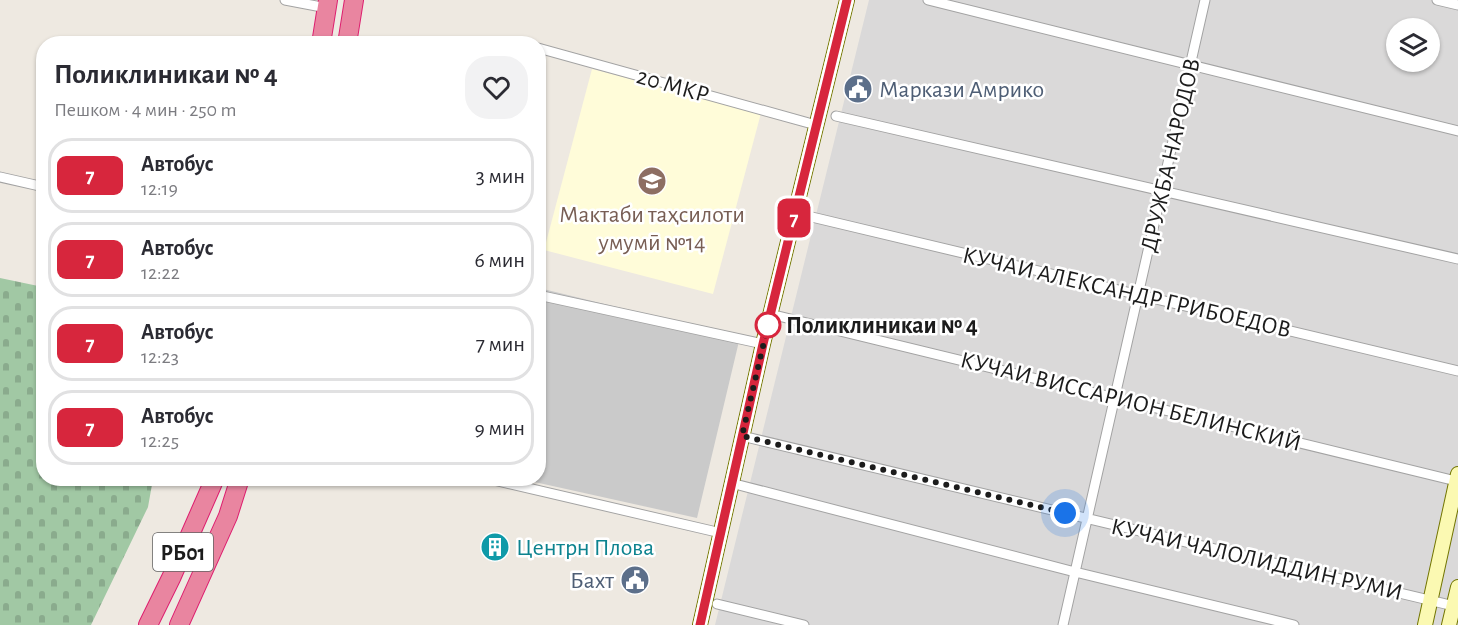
<!DOCTYPE html>
<html lang="ru">
<meta charset="utf-8">
<style>
body{margin:0;font-family:"Alegreya Sans",sans-serif;background:#f2f2f3;color:#2b2b33;height:100vh;display:flex;flex-direction:column;font-size:22px;white-space:nowrap}
*{box-sizing:border-box;margin:0}
p{font-size:20px;color:#7c7c81}
.icon{flex:none;width:33px;height:33px;fill:none;stroke:currentColor;stroke-width:2;stroke-linecap:round;stroke-linejoin:round}
.map{position:relative;flex:1;overflow:hidden}
.sheet{position:absolute;left:36px;top:36px;width:510px;height:450px;display:flex;flex-direction:column;background:#fff;border-radius:24px;box-shadow:0 2px 4px #0004}
.sheet>*{flex:none}
.badge{padding:0 12px;border-radius:9px;font-size:21px;line-height:39px}
.tools{position:absolute;left:1386px;top:18px;display:grid;gap:12px}
.tools a{display:grid;place-items:center;width:54px;height:54px;border-radius:50%;background:#fff;box-shadow:0 2px 4px #0004;font-size:30px}
.you{position:absolute;width:30px;height:30px;margin:-15px;border:4px solid #fff;border-radius:50%;background:#1a73e8;box-shadow:0 0 0 9px #1a73e833}
.map>.badge{position:absolute;translate:-50% -50%;box-shadow:0 0 0 3px #fff}
.round{display:grid;place-items:center;flex:none;width:63px;height:63px;border-radius:24px;background:#f2f2f3}
.summary{display:flex;align-items:center;justify-content:space-between;height:102px;padding:0 18px}
h1{font-size:28px;font-weight:700;line-height:45px}
ul{padding:0;list-style:none}
li{display:flex;align-items:center;gap:18px;height:75px;margin:0 12px 9px;padding:0 6px;border:3px solid #e1e1e2;border-radius:24px}
li div{flex:1}
li b{display:block;font-size:22px}
li em{font-style:normal}
li .badge{min-width:66px;font-weight:700;text-align:center}
.map>svg:first-child{display:block}
</style>
<div class="map">
<svg width="1458" height="625" viewBox="0 0 1458 625">
<defs>
<pattern id="cemetery-stones" width="16" height="16" patternUnits="userSpaceOnUse" patternTransform="scale(1.5)"><rect width="16" height="16" fill="#a1c8a4"/><path d="M2 7V4a2 2 0 0 1 4 0v3zM10 15v-3a2 2 0 0 1 4 0v3z" fill="#8aab8d"/></pattern>
</defs>
<rect width="100%" height="100%" fill="#eee9e1"/>
<path fill="#dad9d9" fill-rule="evenodd" d="M869,0H1458V625H715ZM1396,28H1430V62H1396Z"/>
<path fill="#fffcd9" d="M592,69L761,113L713,294L544,250Z"/>
<path fill="#cacaca" d="M539,288L740,337L697,518L521,479L538,478Z"/>
<path fill="url(#cemetery-stones)" d="M0,278L43,287L44,478L153,479L148,507L91,625H0Z"/>
<g fill="none" stroke-linecap="round" stroke-linejoin="round">
<g stroke="#a3a3a3" stroke-width="11">
<path id="street" d="M285,0L327,8
M928,0L1458,131
M1437,0L1458,5
M538,48L816,125
M836,116L1458,259
M0,177L44,187
M795,213L1458,371
M538,295L763,344
M770,314L1456,481
M742,436L1458,607
M485,478L721,533
M731,483L1075,572L1294,625
M717,604L804,625
M1063,625L1205,0"/>
</g>
<g stroke="#727501" stroke-width="16">
<path id="secondary" d="M700,625L763,344L847,0
M1425,625L1458,474
M1449,625L1458,587"/>
</g>
<g stroke="#dd1d6e" stroke-width="20">
<path id="highway" d="M321,44L328,0
M347,44L354,0
M148,625L172,576L215,478
M179,625L228,516L240,478"/>
</g>
<use href="#street" stroke="#fff" stroke-width="9"/>
<use href="#secondary" stroke="#fbf9b2" stroke-width="14"/>
<use href="#highway" stroke="#e985a0" stroke-width="18"/>
</g>
<g fill="none" stroke-linecap="round" stroke-linejoin="round">
<g stroke="#fff" stroke-width="14">
<path id="line" d="M700,625L763,344L847,0"/>
</g>
<use href="#line" stroke="#d7263d" stroke-width="9"/>
<path stroke="#1c1c1c" stroke-width="6" stroke-dasharray="0 10.8" d="M768,325L742,436L1065,513"/>
</g>
<defs>
<g id="civic-disc" transform="scale(1.5)"><circle r="9.5" fill="#5c6f8a" stroke="#fff"/><path d="M-.6-6.5H3V-4.5H.6V-3L4-1V1h2V6H-6V1h2V-1L-.6-3ZM-1.2 2.5V6h2.4V2.5Z" fill="#fff"/></g>
<g id="school-disc" transform="scale(1.5)"><circle r="9.5" fill="#8d6e63" stroke="#fff"/><path d="M0-5L7-2L0 1L-7-2ZM-4 1L0 2.5L4 1V4Q0 6-4 4Z" fill="#fff"/></g>
<g id="building-disc" transform="scale(1.5)"><circle r="9.5" fill="#0f9aa8" stroke="#fff"/><path d="M-4-6H4V6H1V3H-1V6H-4ZM-2.5-4.3h1.7v1.8h-1.7ZM.8-4.3h1.7v1.8H.8ZM-2.5-1h1.7V.8h-1.7ZM.8-1h1.7V.8H.8Z" fill="#fff"/></g>
</defs>
<g fill-rule="evenodd">
<use href="#civic-disc" x="858" y="89"/>
<use href="#school-disc" x="652" y="181"/>
<use href="#building-disc" x="495" y="547"/>
<use href="#civic-disc" x="635" y="580"/>
</g>
<circle fill="#fff" stroke="#d7263d" stroke-width="3" cx="768" cy="325" r="12"/>
<g text-anchor="middle" stroke-width="5" stroke-linejoin="round" paint-order="stroke">
<rect fill="#fff" stroke="#606060" stroke-width="1.5" x="153" y="533" width="60" height="38" rx="4.5"/>
<g font-size="22" font-weight="bold" fill="#1c1c1c">
<text x="183" y="560">РБ01</text>
</g>
<g font-size="24" fill="#1c1c1c" stroke="#fff">
<text transform="translate(673 85) rotate(16)" y="8">20 МКР</text>
<text transform="translate(1170 155) rotate(-77)" y="8">ДРУЖБА НАРОДОВ</text>
<text transform="translate(1127 292) rotate(13)" y="8">КУЧАИ АЛЕКСАНДР ГРИБОЕДОВ</text>
<text transform="translate(1131 401) rotate(14)" y="8">КУЧАИ ВИССАРИОН БЕЛИНСКИЙ</text>
<text transform="translate(1257 559) rotate(13)" y="8">КУЧАИ ЧАЛОЛИДДИН РУМИ</text>
</g>
<g font-size="24" fill="#4e5e75" stroke="#fff" text-anchor="start">
<text x="879" y="97">Маркази Амрико</text>
<text x="614" y="588" text-anchor="end">Бахт</text>
</g>
<g font-size="24" fill="#785e54" stroke="#fff">
<text x="652" y="222">Мактаби таҳсилоти<tspan x="652" dy="28">умумӣ №14</tspan></text>
</g>
<g font-size="24" font-weight="bold" fill="#1c1c1c" stroke="#fff" text-anchor="start">
<text x="786" y="333">Поликлиникаи № 4</text>
</g>
<g font-size="24" fill="#0d838f" stroke="#fff" text-anchor="start">
<text x="516" y="555">Центрн Плова</text>
</g>
</g>
</svg>
<div class="tools">
<a><svg class="icon" aria-label="layers" viewBox="0 0 24 24"><path d="M12 4l9 5-9 5-9-5zM3 14l9 5 9-5"/></svg></a>
</div>
<div class="you" style="left:1065px;top:513px"></div>
<b class="badge" style="left:794px;top:218px;background:#d7263d;color:#fff">7</b>
<section class="sheet">
<div class="summary"><div><h1>Поликлиникаи № 4</h1><p>Пешком · 4 мин · 250 m</p></div><a class="round"><svg class="icon" aria-label="heart" viewBox="0 0 24 24"><path d="M12 20l-8-8c-3-5 5-10 8-4 3-6 11-1 8 4z"/></svg></a></div>
<ul>
<li><span class="badge" style="background:#d7263d;color:#fff">7</span><div><b>Автобус</b><p>12:19</p></div><em>3 мин</em></li>
<li><span class="badge" style="background:#d7263d;color:#fff">7</span><div><b>Автобус</b><p>12:22</p></div><em>6 мин</em></li>
<li><span class="badge" style="background:#d7263d;color:#fff">7</span><div><b>Автобус</b><p>12:23</p></div><em>7 мин</em></li>
<li><span class="badge" style="background:#d7263d;color:#fff">7</span><div><b>Автобус</b><p>12:25</p></div><em>9 мин</em></li>
</ul>
</section>
</div>
